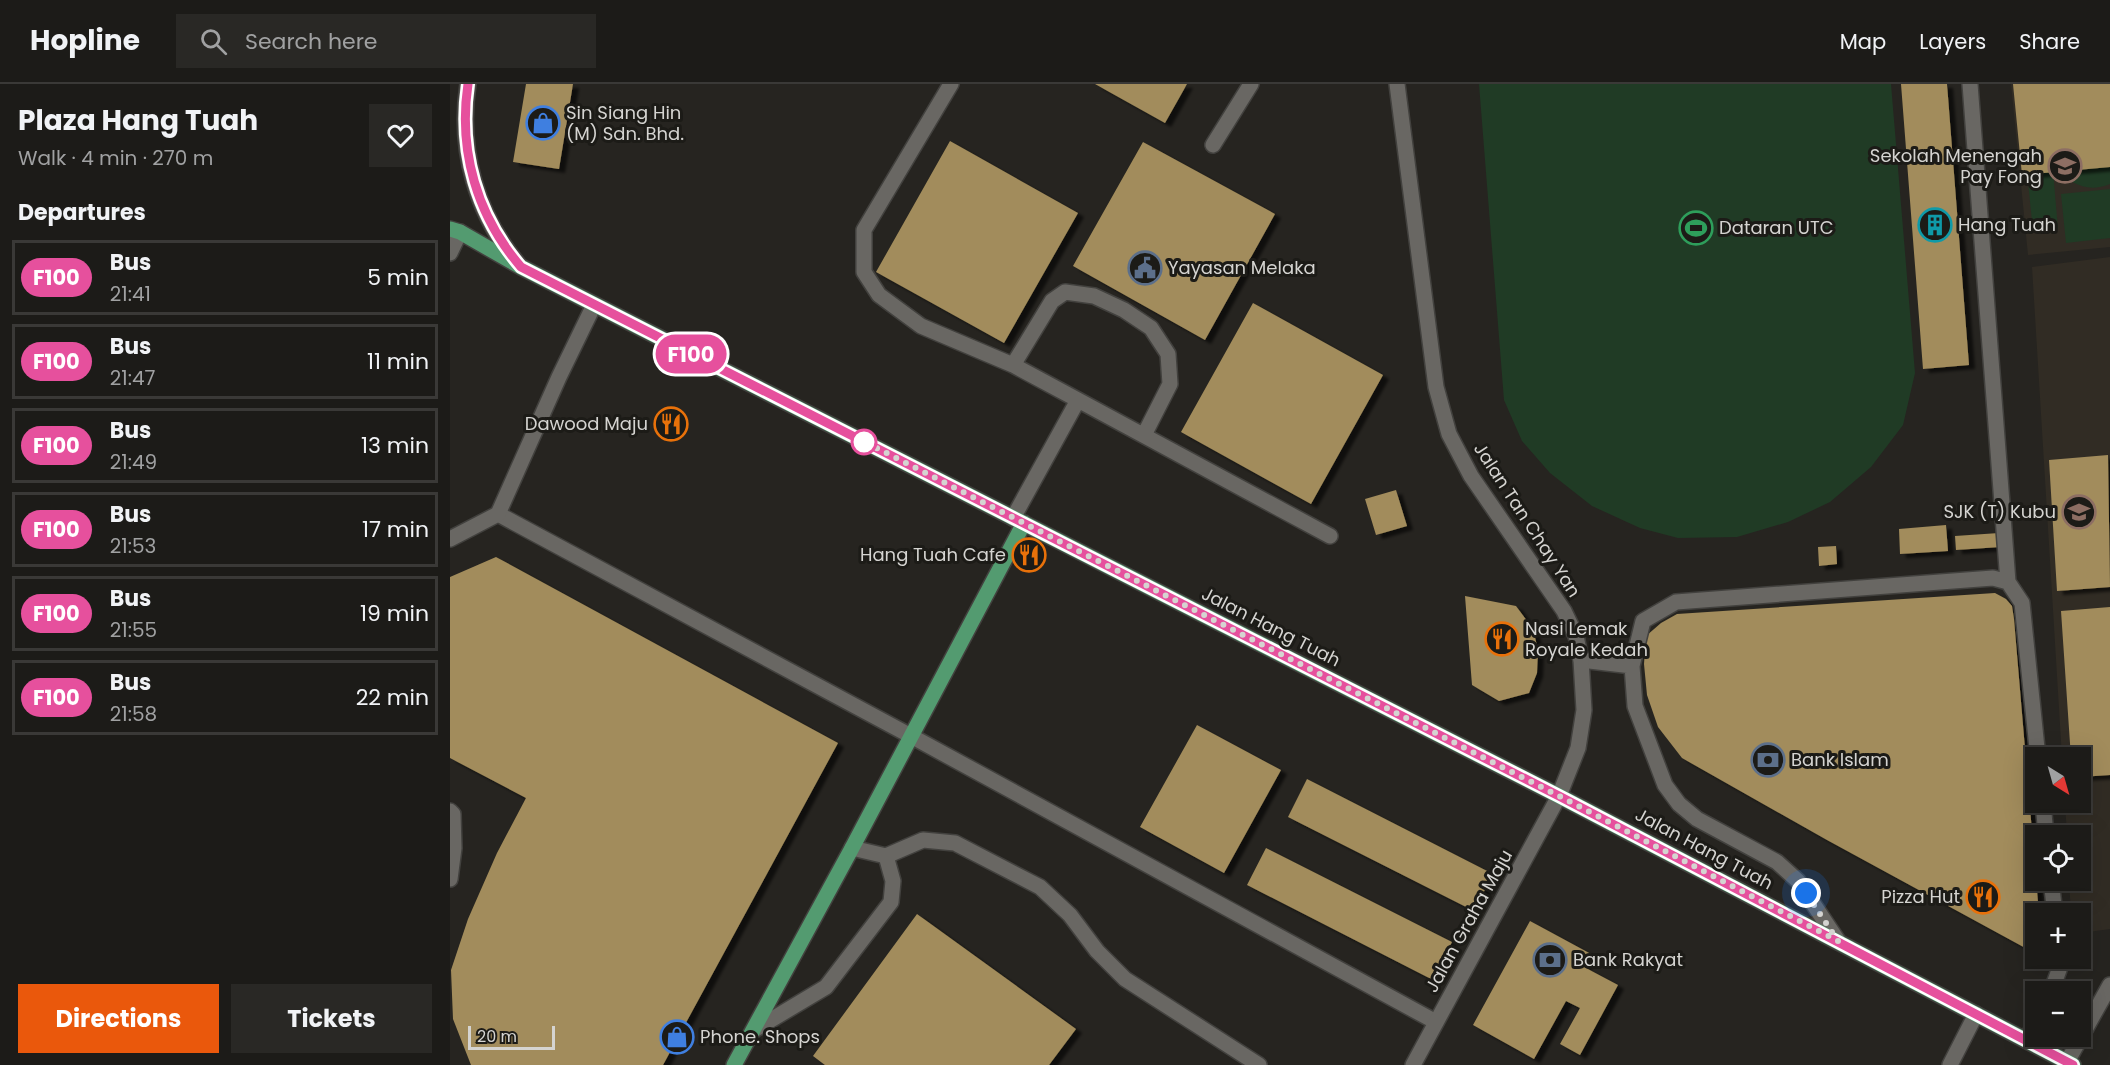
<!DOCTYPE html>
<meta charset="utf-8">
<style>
body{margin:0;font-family:Poppins,sans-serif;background:#292825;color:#f1f3f6;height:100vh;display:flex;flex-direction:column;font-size:22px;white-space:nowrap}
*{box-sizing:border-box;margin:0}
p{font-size:20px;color:#a0a1a2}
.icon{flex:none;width:33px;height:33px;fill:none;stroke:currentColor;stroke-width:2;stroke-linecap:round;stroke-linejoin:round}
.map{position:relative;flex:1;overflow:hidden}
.drawer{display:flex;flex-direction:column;background:#1c1b18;width:450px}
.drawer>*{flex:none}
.badge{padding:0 12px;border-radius:20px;font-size:21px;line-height:39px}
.needle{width:39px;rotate:143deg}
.controls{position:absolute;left:1575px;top:663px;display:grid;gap:12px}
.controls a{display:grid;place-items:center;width:66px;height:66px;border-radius:0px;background:#1c1b18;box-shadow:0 6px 24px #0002,0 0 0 2px #3a3937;font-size:30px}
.scale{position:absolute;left:18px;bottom:15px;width:87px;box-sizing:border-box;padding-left:6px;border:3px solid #d5d4d1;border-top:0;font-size:16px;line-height:21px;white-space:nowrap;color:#d5d4d1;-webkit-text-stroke:4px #1c1b17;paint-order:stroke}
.you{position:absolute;width:30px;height:30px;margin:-15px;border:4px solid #fff;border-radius:50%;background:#1a73e8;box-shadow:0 0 0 9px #1a73e833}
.map>.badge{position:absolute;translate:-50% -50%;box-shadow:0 0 0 3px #fff}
h2{padding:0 18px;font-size:22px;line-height:54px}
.round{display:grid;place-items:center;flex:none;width:63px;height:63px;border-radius:0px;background:#292825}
.headline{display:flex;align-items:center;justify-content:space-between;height:102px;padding:0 18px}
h1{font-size:28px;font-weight:700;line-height:45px}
.button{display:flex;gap:12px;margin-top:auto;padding:12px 18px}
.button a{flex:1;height:69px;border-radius:0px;background:#ea580c;color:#fff;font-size:24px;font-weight:700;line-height:69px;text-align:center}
.button a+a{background:#292825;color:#f1f3f6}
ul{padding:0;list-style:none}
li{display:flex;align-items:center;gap:18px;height:75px;margin:0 12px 9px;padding:0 6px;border:3px solid #3a3937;border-radius:0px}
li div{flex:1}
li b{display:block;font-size:22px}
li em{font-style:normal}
li .badge{min-width:66px;font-weight:700;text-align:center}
header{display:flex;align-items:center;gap:36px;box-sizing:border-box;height:84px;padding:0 30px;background:#1c1b18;border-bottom:2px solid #3a3937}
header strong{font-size:28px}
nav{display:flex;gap:33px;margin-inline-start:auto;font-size:21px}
.search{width:420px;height:54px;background:#292825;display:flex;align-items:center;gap:15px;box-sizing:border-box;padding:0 21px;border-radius:0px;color:#a0a1a2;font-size:22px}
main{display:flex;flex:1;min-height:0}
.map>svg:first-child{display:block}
</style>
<header>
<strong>Hopline</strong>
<div class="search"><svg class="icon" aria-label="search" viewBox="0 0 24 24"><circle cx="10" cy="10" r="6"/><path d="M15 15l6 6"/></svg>Search here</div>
<nav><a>Map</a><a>Layers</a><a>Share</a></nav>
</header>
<main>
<section class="drawer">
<div class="headline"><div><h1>Plaza Hang Tuah</h1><p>Walk · 4 min · 270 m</p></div><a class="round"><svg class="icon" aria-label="heart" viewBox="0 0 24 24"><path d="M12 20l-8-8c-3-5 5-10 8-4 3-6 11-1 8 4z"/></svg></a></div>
<h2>Departures</h2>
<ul>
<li><span class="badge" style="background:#e6509d;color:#fff">F100</span><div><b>Bus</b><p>21:41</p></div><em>5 min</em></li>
<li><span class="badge" style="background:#e6509d;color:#fff">F100</span><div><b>Bus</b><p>21:47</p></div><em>11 min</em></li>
<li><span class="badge" style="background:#e6509d;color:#fff">F100</span><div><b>Bus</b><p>21:49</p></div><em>13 min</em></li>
<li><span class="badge" style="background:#e6509d;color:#fff">F100</span><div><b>Bus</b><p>21:53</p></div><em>17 min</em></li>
<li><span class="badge" style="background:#e6509d;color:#fff">F100</span><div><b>Bus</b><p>21:55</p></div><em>19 min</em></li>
<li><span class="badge" style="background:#e6509d;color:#fff">F100</span><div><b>Bus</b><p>21:58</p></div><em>22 min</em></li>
</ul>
<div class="button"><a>Directions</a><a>Tickets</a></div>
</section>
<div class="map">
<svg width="1660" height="981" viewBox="0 0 1660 981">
<defs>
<filter id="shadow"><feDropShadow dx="6" dy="4" stdDeviation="1.5" flood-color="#0009"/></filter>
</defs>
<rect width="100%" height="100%" fill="#262420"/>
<path fill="#312c24" d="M1561,0H1660V163L1578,171Z
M1660,173V845L1631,849L1630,830L1621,829L1619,797L1630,796V752L1617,751L1615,719L1630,718V674L1612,673L1582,183Z"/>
<path fill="#203b25" d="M1029,0H1441L1465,289L1453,341L1421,383L1380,418L1338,438L1287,453L1228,454L1190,444L1142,422L1100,389L1072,357L1054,316Z
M1568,0L1660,75V100C1635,110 1624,98 1603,87L1608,145L1583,147Z
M1660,105V154L1616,159L1611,110Z"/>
<path fill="#a28c5b" filter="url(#shadow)" d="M76,0H123L109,85L63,78Z
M645,0H737L715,39Z
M1451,0H1497L1519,281L1473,285Z
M1563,0H1660V83L1572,91Z
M500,57L628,129L554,259L426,188Z
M693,58L825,130L755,256L623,182Z
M803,219L933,291L861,420L731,348Z
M1658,371L1660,503L1607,507L1599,376Z
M946,406L957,442L926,451L915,415Z
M1496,441L1498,467L1450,470L1449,445Z
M1549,449L1550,463L1506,466L1505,452Z
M1386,462L1387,480L1369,482L1368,463Z
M46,473L388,659L213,981H21L3,935L1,886L18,835L47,769L76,714L0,674V493Z
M1545,509L1556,515L1562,522L1564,535L1589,830H1586V863L1579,866L1377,756L1232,674L1208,643L1197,611L1194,580L1196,552L1211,539L1227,530Z
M1015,512L1066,522L1083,545L1088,566L1087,589L1079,609L1049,617L1022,601Z
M1660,523V691L1630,693V674H1621L1611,527Z
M747,641L831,686L774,789L690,743Z
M857,695L1043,790L1024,827L838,733Z
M816,764L1002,858L983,896L797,801Z
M467,830L626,945L599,981H375L363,972Z
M1080,837L1141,870L1134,883L1168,901L1130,971L1110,960L1130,924L1116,917L1084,975L1023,941Z"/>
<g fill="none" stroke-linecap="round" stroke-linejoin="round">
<g stroke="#42413e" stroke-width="18">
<path id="lane" d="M501,0L414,146V188L429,211L471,242L563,281L628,316
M1520,0L1558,498
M763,61L801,0
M0,169L10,148
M563,281L602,217L615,208L644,212L674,226L701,244L718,270L720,300L694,351
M48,430L461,652L986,938
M563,434L628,316L880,452
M1131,576L1182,582L1185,622L1215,701L1229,720L1247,735L1327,778L1348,797L1388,857
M1182,582L1193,537L1226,518L1543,494L1558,498L1572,519L1588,674
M1593,718L1596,752
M402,764L436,772L473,756L505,759L590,803L620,831L647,867L675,895L809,981
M1601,796L1605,830
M1601,908L1609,886V874
M304,946L376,903L441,818L443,797L436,772
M1576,956L1586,938
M1617,978L1660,901
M1500,981L1526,930"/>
</g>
<g stroke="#42413e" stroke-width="18">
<path id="street" d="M0,455L48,430L109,293L144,221
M0,727L3,730L4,764L0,795"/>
</g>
<g stroke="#42413e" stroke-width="18">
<path id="secondary" d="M18,0C8,66 26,130 69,181
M947,0L986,303L999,350L1021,392L1114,527L1126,552L1131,576L1134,626L1128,664L1109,712L963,981"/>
</g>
<g stroke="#42413e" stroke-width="18">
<path id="primary" d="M0,145L10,148L71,183L1109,712L1623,981
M284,981L402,764L574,439"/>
</g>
<use href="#lane" stroke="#696763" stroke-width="15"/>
<use href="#street" stroke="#696763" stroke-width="15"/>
<use href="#secondary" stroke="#696763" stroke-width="15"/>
<use href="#primary" stroke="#539b70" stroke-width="15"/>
</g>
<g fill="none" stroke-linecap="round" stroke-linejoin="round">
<g stroke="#fff" stroke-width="14">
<path id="line" d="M18,0C8,67 27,132 71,183L1109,712L1623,981"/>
</g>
<use href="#line" stroke="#e6509d" stroke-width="9"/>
<path stroke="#d5d4d1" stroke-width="6" stroke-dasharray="0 10.8" d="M414,358L411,356L1109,712L1388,857L1356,809"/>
</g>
<defs>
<g id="shop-ring" transform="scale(1.725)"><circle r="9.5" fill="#1c1b17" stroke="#3f7fe0" stroke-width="1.5"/><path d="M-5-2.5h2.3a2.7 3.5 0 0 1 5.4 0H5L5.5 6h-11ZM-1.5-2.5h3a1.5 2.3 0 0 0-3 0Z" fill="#3f7fe0"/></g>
<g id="school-ring" transform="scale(1.725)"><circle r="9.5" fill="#1c1b17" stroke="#8d6e63" stroke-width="1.5"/><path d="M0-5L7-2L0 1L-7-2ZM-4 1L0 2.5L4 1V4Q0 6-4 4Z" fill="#8d6e63"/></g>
<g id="building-ring" transform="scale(1.725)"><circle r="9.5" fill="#1c1b17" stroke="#0f9aa8" stroke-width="1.5"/><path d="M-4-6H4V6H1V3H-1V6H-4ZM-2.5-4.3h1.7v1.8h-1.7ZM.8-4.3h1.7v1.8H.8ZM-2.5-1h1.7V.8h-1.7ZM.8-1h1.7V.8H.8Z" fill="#0f9aa8"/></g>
<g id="stadium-ring" transform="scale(1.725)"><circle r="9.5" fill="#1c1b17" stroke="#2e9e5b" stroke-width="1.5"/><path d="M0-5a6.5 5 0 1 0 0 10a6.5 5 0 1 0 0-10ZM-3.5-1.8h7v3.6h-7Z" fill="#2e9e5b"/></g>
<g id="civic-ring" transform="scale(1.725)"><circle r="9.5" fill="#1c1b17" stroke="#5c6f8a" stroke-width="1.5"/><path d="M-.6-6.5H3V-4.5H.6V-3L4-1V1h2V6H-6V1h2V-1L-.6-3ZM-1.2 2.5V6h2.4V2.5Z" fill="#5c6f8a"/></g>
<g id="restaurant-ring" transform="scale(1.725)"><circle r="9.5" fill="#1c1b17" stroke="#e8710a" stroke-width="1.5"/><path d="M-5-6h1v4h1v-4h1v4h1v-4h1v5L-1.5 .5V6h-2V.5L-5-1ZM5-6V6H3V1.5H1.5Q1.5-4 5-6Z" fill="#e8710a"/></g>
<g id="bank-ring" transform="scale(1.725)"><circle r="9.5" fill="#1c1b17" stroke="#5c6f8a" stroke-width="1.5"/><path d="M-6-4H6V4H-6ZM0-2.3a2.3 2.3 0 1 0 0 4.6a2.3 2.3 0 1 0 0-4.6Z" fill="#5c6f8a"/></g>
</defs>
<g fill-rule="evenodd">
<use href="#shop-ring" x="93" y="39"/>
<use href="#school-ring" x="1615" y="82"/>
<use href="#building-ring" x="1485" y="141"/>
<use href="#stadium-ring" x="1246" y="144"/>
<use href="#civic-ring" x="695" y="184"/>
<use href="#restaurant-ring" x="221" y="340"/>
<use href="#school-ring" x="1629" y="428"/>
<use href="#restaurant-ring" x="579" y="471"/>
<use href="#restaurant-ring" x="1052" y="555"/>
<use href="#bank-ring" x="1318" y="676"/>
<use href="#restaurant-ring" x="1533" y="813"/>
<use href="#bank-ring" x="1100" y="876"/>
<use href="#shop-ring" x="227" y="953"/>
</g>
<circle fill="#fff" stroke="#e6509d" stroke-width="3" cx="414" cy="358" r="12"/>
<g text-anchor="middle" stroke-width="6" stroke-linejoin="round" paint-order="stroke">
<g font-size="18" fill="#d5d4d1" stroke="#1c1b17" text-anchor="start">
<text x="116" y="35">Sin Siang Hin<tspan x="116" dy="21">(M) Sdn. Bhd.</tspan></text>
<text x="1592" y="78" text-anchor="end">Sekolah Menengah<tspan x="1592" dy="21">Pay Fong</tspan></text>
<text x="1508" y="147">Hang Tuah</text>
<text x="1269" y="150">Dataran UTC</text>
<text x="718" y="190">Yayasan Melaka</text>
<text x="198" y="346" text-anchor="end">Dawood Maju</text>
<text x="1606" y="434" text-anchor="end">SJK (T) Kubu</text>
<text x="556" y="477" text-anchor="end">Hang Tuah Cafe</text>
<text x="1075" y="551">Nasi Lemak<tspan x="1075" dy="21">Royale Kedah</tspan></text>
<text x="1341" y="682">Bank Islam</text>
<text x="1510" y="819" text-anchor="end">Pizza Hut</text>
<text x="1123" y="882">Bank Rakyat</text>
<text x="250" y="959">Phone. Shops</text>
</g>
<g font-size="18" fill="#d5d4d1" stroke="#1c1b17">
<text transform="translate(1077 436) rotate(57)" y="6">Jalan Tan Chay Yan</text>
<text transform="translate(821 543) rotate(27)" y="6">Jalan Hang Tuah</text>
<text transform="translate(1254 765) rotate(28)" y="6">Jalan Hang Tuah</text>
<text transform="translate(1019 837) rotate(-61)" y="6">Jalan Graha Maju</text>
</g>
</g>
</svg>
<div class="controls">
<a><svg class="needle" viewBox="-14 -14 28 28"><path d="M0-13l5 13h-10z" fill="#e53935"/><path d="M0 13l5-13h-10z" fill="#a0a1a2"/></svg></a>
<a><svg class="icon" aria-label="locate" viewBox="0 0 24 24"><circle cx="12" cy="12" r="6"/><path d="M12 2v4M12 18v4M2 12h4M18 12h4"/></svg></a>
<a>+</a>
<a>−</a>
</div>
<div class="scale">20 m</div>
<div class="you" style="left:1356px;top:809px"></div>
<b class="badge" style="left:241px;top:270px;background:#e6509d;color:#fff">F100</b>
</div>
</main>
